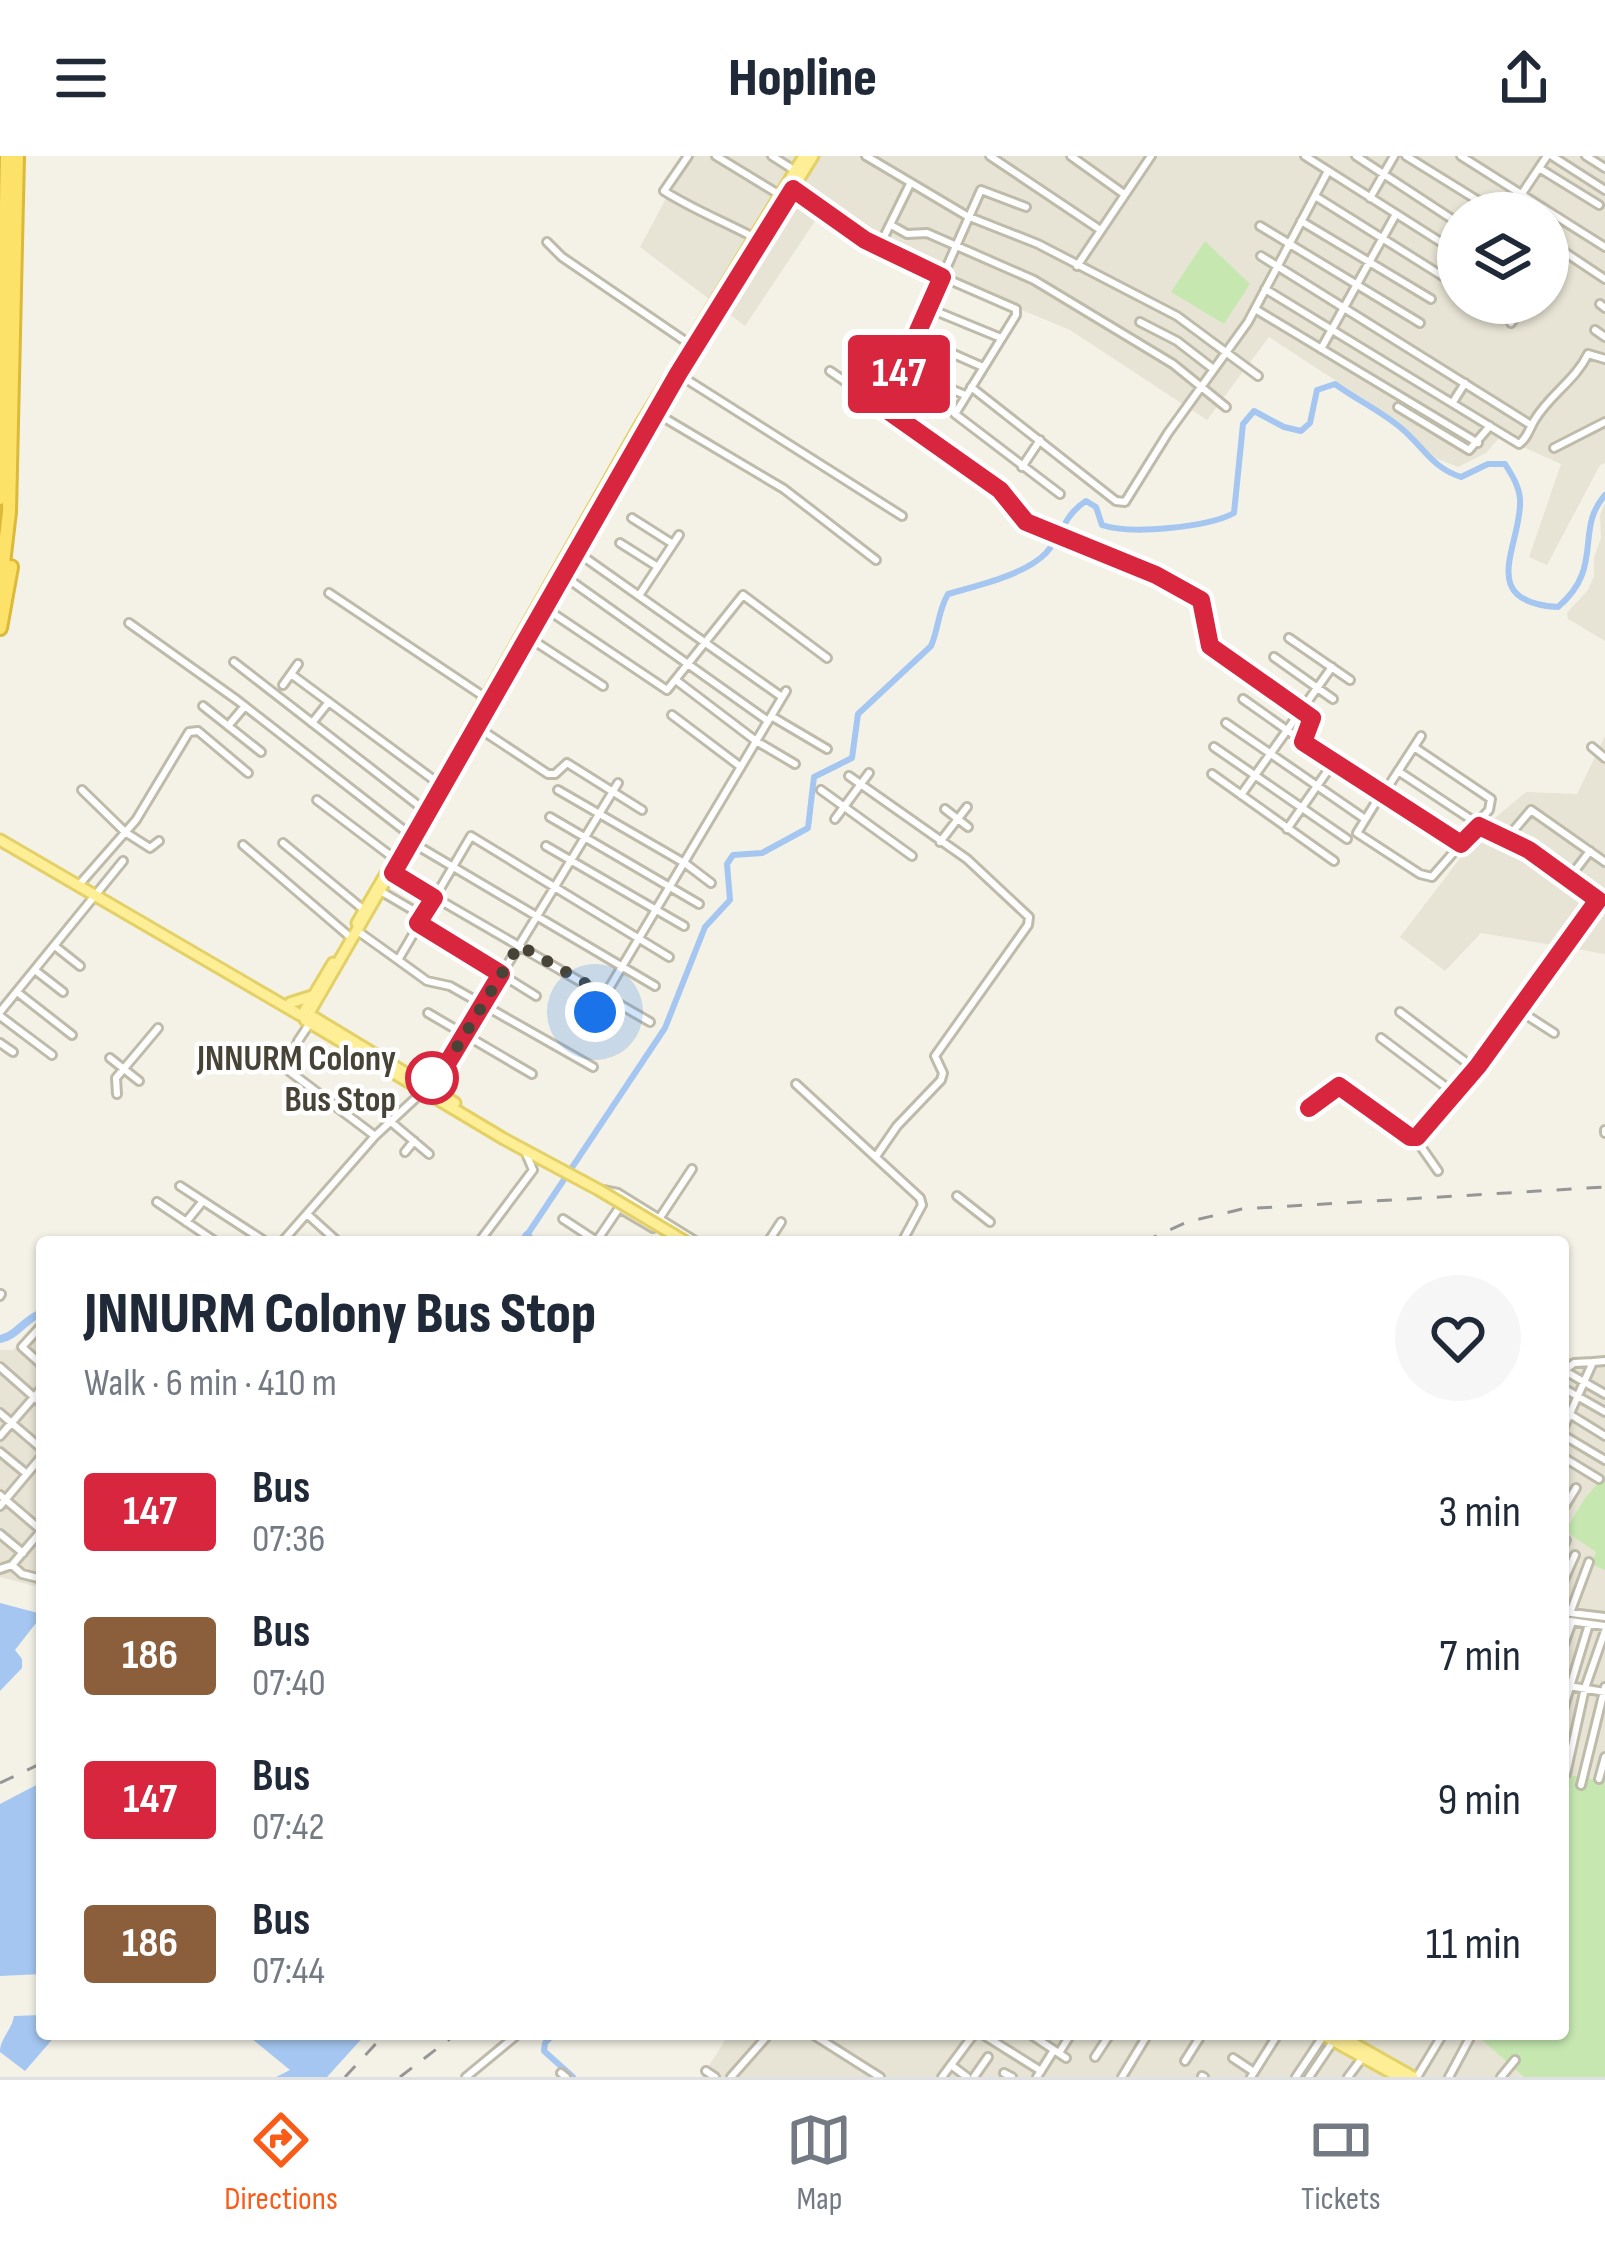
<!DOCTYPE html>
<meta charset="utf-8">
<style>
body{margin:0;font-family:"Sofia Sans Condensed",sans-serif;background:#f6f6f7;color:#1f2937;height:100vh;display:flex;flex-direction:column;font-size:45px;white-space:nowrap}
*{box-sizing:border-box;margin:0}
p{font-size:39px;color:#747a83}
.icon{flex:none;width:66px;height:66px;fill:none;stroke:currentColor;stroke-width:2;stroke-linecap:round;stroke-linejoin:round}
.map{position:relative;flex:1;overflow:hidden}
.drawer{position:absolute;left:36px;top:1080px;width:1533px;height:804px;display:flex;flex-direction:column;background:#fff;border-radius:12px;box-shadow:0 3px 9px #0004}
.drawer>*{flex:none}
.badge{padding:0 24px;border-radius:9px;font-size:42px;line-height:78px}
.controls{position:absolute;left:1437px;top:36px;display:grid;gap:24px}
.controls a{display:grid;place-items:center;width:132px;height:132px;border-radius:50%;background:#fff;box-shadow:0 3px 9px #0004;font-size:60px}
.you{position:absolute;width:60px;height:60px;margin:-30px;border:9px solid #fff;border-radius:50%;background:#1a73e8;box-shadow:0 0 0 18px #1a73e833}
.map>.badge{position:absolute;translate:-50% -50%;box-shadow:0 0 0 6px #fff}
.round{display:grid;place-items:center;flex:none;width:126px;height:126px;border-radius:63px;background:#f6f6f7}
.overview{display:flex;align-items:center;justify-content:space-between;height:204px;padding:0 48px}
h1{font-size:57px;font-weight:800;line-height:90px}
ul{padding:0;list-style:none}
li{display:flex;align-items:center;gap:36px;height:144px;padding:0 48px}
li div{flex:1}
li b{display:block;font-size:45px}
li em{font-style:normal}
li .badge{min-width:132px;font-weight:700;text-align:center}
header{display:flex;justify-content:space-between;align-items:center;height:156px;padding:0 48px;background:#fff;font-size:54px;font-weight:800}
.dock{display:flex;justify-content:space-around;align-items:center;height:168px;border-top:3px solid #e0e1e3;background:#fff;font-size:33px;color:#747a83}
.dock a{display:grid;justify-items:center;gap:6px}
.dock .selected{color:#f95c19}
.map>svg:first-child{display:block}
</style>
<header><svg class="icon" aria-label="menu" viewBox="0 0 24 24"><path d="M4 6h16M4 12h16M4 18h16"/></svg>Hopline<svg class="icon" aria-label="share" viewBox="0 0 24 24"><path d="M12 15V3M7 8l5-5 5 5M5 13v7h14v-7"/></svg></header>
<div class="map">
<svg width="1605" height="1921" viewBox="0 0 1605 1921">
<rect width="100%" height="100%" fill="#f4f2e7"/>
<path fill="#e7e4d5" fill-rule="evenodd" d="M689,0H1605V307L1600,309L1547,409L1529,401L1561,308L1500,281L1486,297L1458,311L1435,302L1396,264L1269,181L1207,264L1070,174L878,94L821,56L745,170L640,91ZM1458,57H1548V147H1458Z
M1605,347V485L1568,463L1567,457L1588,434L1594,420V401L1601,382L1600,359Z
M1605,580V798L1481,777L1445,815L1400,781L1484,671L1526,636L1577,638Z
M39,1168H42V1432L0,1421V1194H13Z
M1605,1201V1625L1563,1618V1203Z
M729,1878H1309L1387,1921H702Z
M1340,1878H1475L1524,1921H1413Z"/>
<path fill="#c6e8b0" d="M1205,85L1250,128L1224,168L1171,136Z
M1605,1319V1414L1591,1408L1596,1396L1565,1375L1585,1342Z
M1563,1618L1605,1625V1921H1524L1475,1878H1563Z"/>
<path fill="#a4c6f0" d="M0,1447L38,1457L36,1467L15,1494L22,1503V1512L0,1535Z
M42,1626V1818L0,1820V1648Z
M42,1859V1878H57L25,1915L0,1896C0,1882 12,1874 14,1860Z
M246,1878H366L327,1921H276L290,1914Z"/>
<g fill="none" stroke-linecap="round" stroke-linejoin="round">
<path stroke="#a4c6f0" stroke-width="6" d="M527,1079L665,872L705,771L730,744L727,708L733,699L762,697L808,672L814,621L852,602L858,558L931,490C939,471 938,455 948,438C976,430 1025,419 1046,397C1063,378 1063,360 1086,345L1096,351L1102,369C1130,379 1209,371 1234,357L1243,268L1254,255L1284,271L1301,275L1310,267L1317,234L1335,228C1357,244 1381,255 1401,272C1423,290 1432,312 1461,321L1488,308H1505C1512,319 1519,330 1520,343C1523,387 1474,446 1558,451C1605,411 1574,374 1605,339
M554,1878L545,1887L544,1895L573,1921"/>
<path stroke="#a4c6f0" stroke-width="8" d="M522,1086L527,1079L533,1086
M0,1183C17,1180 25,1162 42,1157"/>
<g stroke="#bfbbaa" stroke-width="12">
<path id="minor" d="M688,0L664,35C694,54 723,65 753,81
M716,0L780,39
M772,0L794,14
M866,0L967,60L1038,88L1177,160L1258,220
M990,0L1099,73
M1071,0L1124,38
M1305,0L1458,97
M1356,0L1458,67
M1406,0L1498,57
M1461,0L1605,91
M1552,0L1605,34
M1586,0L1605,12
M1539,12L1599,49
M793,33L890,98L1016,153V159L955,258L1060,338
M1315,40L1444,121
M1370,42L1394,0
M1509,57L1547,0
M1301,65L1431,143
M891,69L907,78L927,77L1034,124L1173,208L1226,251
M1260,70L1420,167
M1548,85L1605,123
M547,86L562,101L688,187
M879,91L910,28
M1261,100L1531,269
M1077,110L1151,0
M1548,116L1563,95
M1265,133L1519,288C1527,282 1528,276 1534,265C1549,239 1575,225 1588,198L1605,203
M1501,147L1517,158
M1600,148L1605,152
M928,152L1001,182
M1255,153L1478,287
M1140,166L1177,185L1212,212
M1511,167L1525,147
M1595,174L1605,181
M915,181L983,211
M1321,193L1396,58
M902,212L965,239
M830,215L970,311L1000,334L1026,366L1157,419L1201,444L1210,490L1312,562L1303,586
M678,218L902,360
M971,231L1116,345L1125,346L1168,277L1248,166L1328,15
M1453,246L1465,227
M1398,251L1469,294L1490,270
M884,252L981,34L1026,51
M656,257L784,333L876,404
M1554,292L1605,266
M1022,311L1040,284
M632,362L673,388
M620,387L658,411
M574,394L782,541
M564,420L768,565
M329,437L486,542
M640,438L679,379
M545,452L667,534L743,439L827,502
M129,467L237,544L409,678
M528,481L603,530
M1289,482L1350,524
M1274,501L1333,543
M234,506L423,653
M291,518L438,627
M677,525L756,585L795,608
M283,529L298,508
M1243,543L1373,635L1389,640L1461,688
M203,550L261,596
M672,559L741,611
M771,560L827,593
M312,567L328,547
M1226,567L1365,663
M228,570L245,550
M477,571L548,618H555L567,607L642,654
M1214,591L1347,683
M1414,591L1491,643L1489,654L1477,667
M1592,591L1605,602
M1398,615L1475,666
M1212,618L1334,705
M849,620L967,703L1029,761L1028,769L935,900L943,917L941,924L897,970L877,999
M82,634L125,676L150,692L159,685
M558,634L686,708L711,727
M821,634L912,700
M1384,637L1421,580
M1241,639L1332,511
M317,644L395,703
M945,653L968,671
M550,661L699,748
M835,663L869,617
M1287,673L1333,607
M1508,681L1531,654L1605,706
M411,686L655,830
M940,686L967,651
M283,687L364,754
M243,689L349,780
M546,690L684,770
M393,717L650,866
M1570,721L1590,695
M78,730L136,664L189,576L198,575L248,617
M382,736L423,760
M419,767L536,840
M359,776L398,804L471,680L669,801
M56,791L80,810
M398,804L427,825L450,830L593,911
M36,815L63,836
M17,836L72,879
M1520,855L1554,877
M0,856L123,705
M595,856L786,535
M1400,856L1475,913
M428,857L532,918
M0,860L52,899
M310,867L298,885L289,915L375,980
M1381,882L1454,937
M0,887L13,896
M110,902L139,925
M432 922a7 7 0 1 1 14 0a7 7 0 1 1-14 0Z
M442,916L618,627
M796,928L920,1042L922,1049L902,1086
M117,938L116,922L158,872
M1309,952L1339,930L1415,982L1478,910L1599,747C1579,718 1516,684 1483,670L1473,674L1432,721L1420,718L1357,677L1381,638
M391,966L429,998
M1605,974V977
M1415,982L1438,1015
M405,996L414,985
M180,1030L266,1086
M603,1034L618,1037L697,1086
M957,1040L990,1066
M157,1046L216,1086
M307,1058L338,1086
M563,1063L598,1086
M186,1066L203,1045
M282,1086L375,980L433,926
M479,1086L533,1014L525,995
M596,1086L619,1052L653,1072L692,1013
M768,1086L781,1066
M0,1140L1,1138
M42,1169L22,1191L42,1209
M0,1211L42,1248
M1564,1215L1574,1207L1593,1206
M1565,1215L1605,1238
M1563,1232L1605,1256
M1563,1254L1605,1280
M0,1257L42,1293
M1563,1273L1593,1206L1605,1205
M1563,1279L1605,1304
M0,1280L42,1232
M0,1296L27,1318
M1563,1301L1599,1323
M0,1339L42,1375
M0,1350L42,1300
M1563,1353L1576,1332
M0,1378L23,1397
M1563,1390L1566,1384
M12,1409L22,1418L42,1423
M0,1413L12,1409L42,1374
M1563,1426L1575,1399
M1563,1456L1605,1461
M1570,1457L1589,1406
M1563,1464L1605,1470
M1563,1491L1572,1466
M1563,1529L1605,1536
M1563,1554L1589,1468
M1566,1618L1585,1532L1605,1475
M1599,1623L1605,1601
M1581,1629L1605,1531
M812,1878L880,1921
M982,1878L1041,1915
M1030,1878L1066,1902
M1059,1897L1071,1878
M1095,1901L1110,1878
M1233,1902L1254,1916
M1185,1905L1202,1878
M951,1909L967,1921
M706,1915L715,1921
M561,1917L566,1921
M1004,1917L1012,1921
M1202,1920L1204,1921
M466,1921L518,1878
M731,1921L769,1878
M942,1921L974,1878
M974,1921L988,1901
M1037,1921L1054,1894
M1122,1921L1148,1878
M1251,1921L1278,1878
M1296,1921L1324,1879
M1309,1921L1334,1884
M1348,1921L1363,1901
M1417,1921L1443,1878
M1449,1921L1472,1878
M1501,1921L1515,1904"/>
</g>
<g stroke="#e3d066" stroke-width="15">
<path id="major" d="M441,621L639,271L804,0
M0,684L300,859
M357,767L391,709
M290,847L312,840
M305,854L333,807
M309,857L678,218L813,0
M310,859L455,947
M305,864L504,983L599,1034
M1321,1878L1399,1921
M1337,1878L1413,1921"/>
</g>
<g stroke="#ddb938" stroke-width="18">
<path id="highway" d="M0,342L7,0
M0,433L9,356L17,0
M0,472L11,411"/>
</g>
<use href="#minor" stroke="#fff" stroke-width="6"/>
<use href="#major" stroke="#feef96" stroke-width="9"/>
<use href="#highway" stroke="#fde269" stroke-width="12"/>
<path stroke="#969696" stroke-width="3" stroke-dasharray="15 15" stroke-linecap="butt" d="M1143,1086L1187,1066L1242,1053L1605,1031
M0,1627L42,1607
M345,1921L385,1878
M400,1921L456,1878"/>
<g stroke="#e3d066" stroke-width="15" stroke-linecap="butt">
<path id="major-bridge" d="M599,1034L686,1086"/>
</g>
<use href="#major-bridge" stroke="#feef96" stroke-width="9"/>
</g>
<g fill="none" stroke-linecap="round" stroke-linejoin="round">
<g stroke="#fff" stroke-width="27">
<path id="line" d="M444,918L443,927L433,926V920L442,916L501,818L418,767L434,742L393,717L678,218L793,33L865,84L942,121L884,252L1000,334L1026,366L1156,419L1201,444L1210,490L1312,562L1303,586L1461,688L1479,670L1529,694L1598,744L1478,910L1417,981H1410L1339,930L1309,952"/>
</g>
<use href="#line" stroke="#d7263d" stroke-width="18"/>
<path stroke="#474336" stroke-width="12" stroke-dasharray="0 21.6" d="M432,922L436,916H442L519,789L604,838L595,856"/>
</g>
<circle fill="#fff" stroke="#d7263d" stroke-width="6" cx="432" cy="922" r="24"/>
<g text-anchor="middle" stroke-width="9" stroke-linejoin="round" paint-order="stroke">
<g font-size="36" font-weight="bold" fill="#474336" stroke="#fff" text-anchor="end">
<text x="396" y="914">JNNURM Colony<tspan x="396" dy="41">Bus Stop</tspan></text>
</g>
</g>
</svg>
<div class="controls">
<a><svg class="icon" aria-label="layers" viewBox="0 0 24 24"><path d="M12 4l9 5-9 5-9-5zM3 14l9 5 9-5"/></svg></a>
</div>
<div class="you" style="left:595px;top:856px"></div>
<b class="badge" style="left:899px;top:218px;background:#d7263d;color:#fff">147</b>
<section class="drawer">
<div class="overview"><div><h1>JNNURM Colony Bus Stop</h1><p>Walk · 6 min · 410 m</p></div><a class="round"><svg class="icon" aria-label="heart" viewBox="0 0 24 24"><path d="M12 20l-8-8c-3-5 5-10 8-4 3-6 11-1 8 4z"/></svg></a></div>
<ul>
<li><span class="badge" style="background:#d7263d;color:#fff">147</span><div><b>Bus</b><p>07:36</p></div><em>3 min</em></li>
<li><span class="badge" style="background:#8b5e3c;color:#fff">186</span><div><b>Bus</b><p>07:40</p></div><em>7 min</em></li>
<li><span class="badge" style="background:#d7263d;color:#fff">147</span><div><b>Bus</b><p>07:42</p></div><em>9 min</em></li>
<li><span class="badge" style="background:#8b5e3c;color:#fff">186</span><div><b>Bus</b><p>07:44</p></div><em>11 min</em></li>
</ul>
</section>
</div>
<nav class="dock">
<a class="selected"><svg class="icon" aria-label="directions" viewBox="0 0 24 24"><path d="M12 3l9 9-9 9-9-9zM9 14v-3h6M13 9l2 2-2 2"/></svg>Directions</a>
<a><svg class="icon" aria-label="map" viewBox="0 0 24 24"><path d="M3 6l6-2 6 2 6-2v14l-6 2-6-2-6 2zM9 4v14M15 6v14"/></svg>Map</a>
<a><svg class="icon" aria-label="tickets" viewBox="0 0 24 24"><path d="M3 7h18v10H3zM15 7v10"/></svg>Tickets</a>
</nav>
